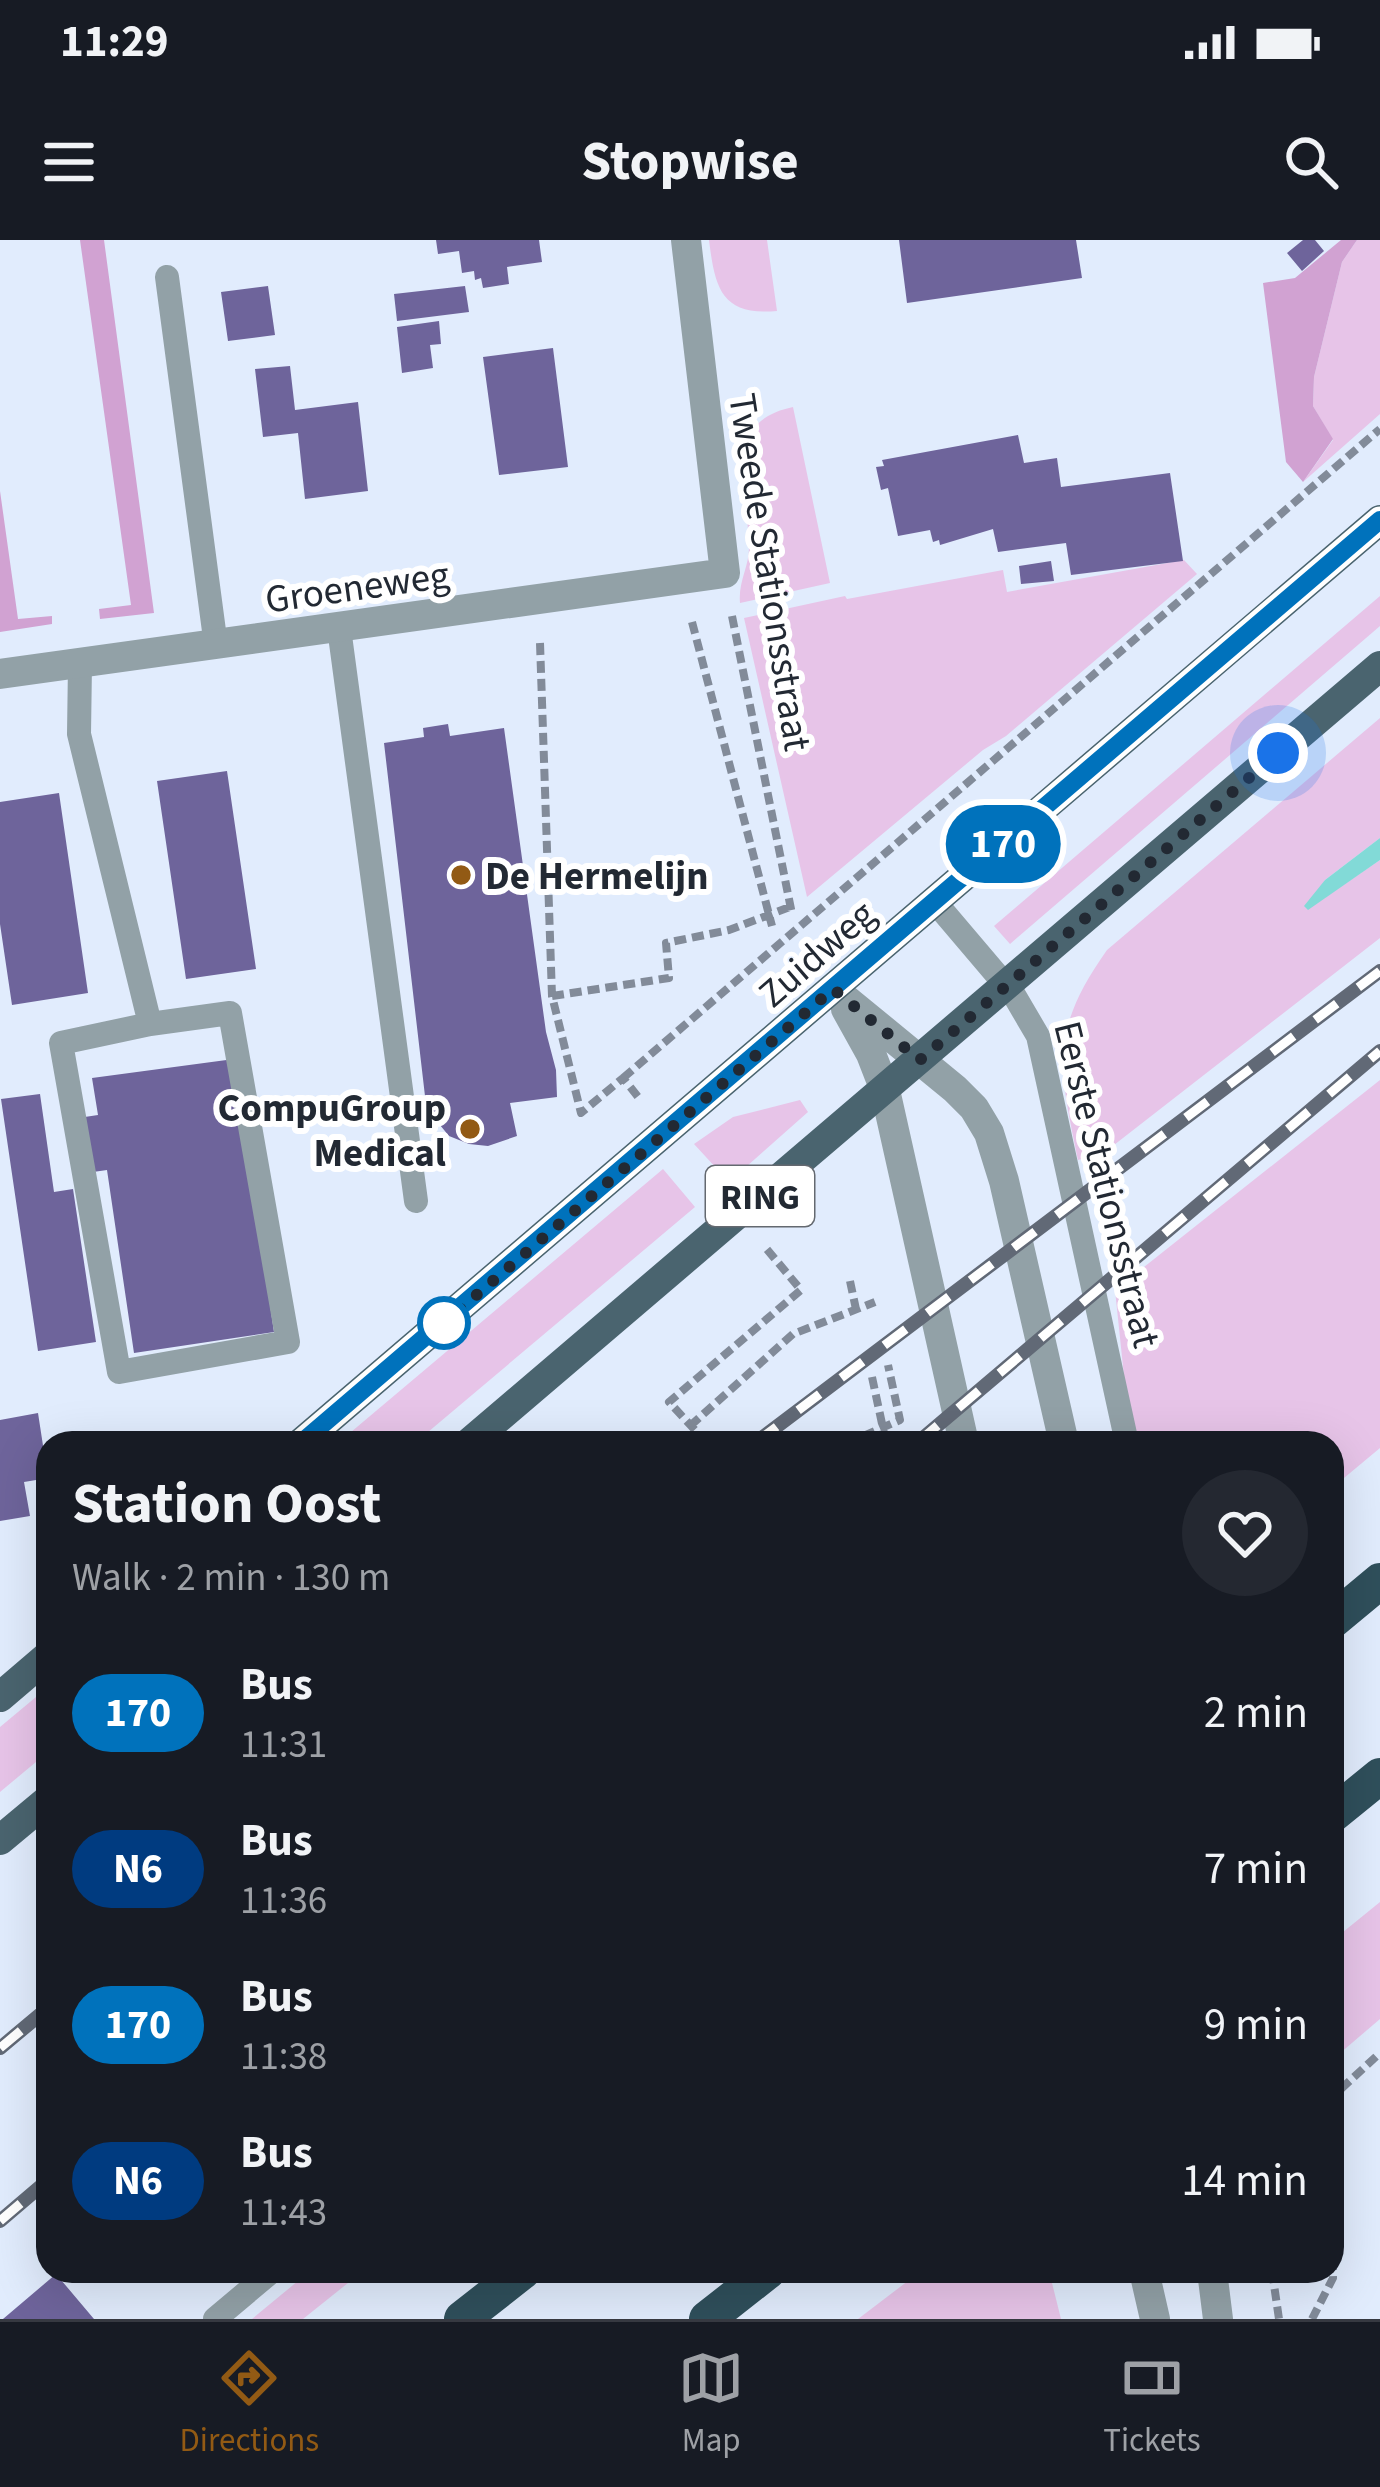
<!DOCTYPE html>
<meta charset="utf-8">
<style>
body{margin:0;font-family:"Source Sans 3",sans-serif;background:#242831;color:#f1f3f6;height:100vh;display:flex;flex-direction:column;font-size:45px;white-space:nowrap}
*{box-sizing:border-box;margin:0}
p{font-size:39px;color:#9ea1a6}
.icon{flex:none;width:66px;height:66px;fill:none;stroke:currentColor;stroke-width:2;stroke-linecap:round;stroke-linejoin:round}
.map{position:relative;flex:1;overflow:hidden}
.sheet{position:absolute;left:36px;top:1191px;width:1308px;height:852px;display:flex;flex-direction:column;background:#171b24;border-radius:36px;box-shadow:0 12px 48px #0002}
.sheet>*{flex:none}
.badge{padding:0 24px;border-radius:39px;font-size:42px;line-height:78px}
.you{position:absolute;width:60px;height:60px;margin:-30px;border:9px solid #fff;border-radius:50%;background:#1a73e8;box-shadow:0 0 0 18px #1a73e833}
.map>.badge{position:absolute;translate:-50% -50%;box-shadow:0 0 0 6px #fff}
.round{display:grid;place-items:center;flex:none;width:126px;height:126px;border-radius:63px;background:#242831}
.headline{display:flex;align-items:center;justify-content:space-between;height:204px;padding:0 36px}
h1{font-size:57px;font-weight:700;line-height:90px}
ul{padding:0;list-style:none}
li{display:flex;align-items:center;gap:36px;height:156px;padding:0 36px}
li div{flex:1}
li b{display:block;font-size:45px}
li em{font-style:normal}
li .badge{min-width:132px;font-weight:700;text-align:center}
.status{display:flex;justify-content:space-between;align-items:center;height:84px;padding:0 60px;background:#171b24;direction:ltr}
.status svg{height:33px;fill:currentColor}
header{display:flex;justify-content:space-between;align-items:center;height:156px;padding:0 36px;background:#171b24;font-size:54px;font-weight:700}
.tab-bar{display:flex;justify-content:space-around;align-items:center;height:168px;border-top:3px solid #363941;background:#171b24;font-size:33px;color:#9ea1a6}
.tab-bar a{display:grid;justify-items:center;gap:6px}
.tab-bar .on{color:#925a14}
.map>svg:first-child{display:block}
</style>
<div class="status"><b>11:29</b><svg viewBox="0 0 49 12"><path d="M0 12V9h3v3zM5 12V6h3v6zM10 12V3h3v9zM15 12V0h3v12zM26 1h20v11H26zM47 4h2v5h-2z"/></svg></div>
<header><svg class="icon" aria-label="menu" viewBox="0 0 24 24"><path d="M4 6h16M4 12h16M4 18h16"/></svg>Stopwise<svg class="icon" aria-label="search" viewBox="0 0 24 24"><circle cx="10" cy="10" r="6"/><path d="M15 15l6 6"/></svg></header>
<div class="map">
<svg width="1380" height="2079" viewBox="0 0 1380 2079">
<rect width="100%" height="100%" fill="#e1ecfd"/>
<path fill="#e7c4e8" d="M709,0H767L777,71C721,76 715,48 709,0Z
M1357,0H1380V174L1303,242L1333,200L1313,166L1314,137L1342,22Z
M793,167L830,343L740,363C738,342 749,327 749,308C749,252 717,183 793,167Z
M1184,320L1197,334L1006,496L983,510L807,657L744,378L845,356L847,359L1003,330L1007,352Z
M1380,356V386L1010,704L994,686Z
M1380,478V598L1325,640L1308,669L1380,620V698L1105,912L1078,920C1059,827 1049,792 1107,710Z
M1380,840V1208L1332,1248V1203H1131L1115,1050Z
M800,860L808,872L729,942L694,904L733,877Z
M663,929L695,967L415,1203H338Z
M48,1447V1512L0,1552V1487Z
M1380,1662V1779L1332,1820V1701Z
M310,2031H363L303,2079H252Z
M921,2031H1049L1061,2079H858Z"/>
<path fill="#d1a2d2" d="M80,0H104L154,373L100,379L99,369L131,365Z
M1341,0H1357L1342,22L1314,137L1313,166L1333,199L1303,242L1286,222L1263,43L1295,38Z
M0,251L18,379L52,376V384L0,392Z"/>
<path fill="#82dad7" d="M1380,598V620L1308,670L1304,666L1325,640Z"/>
<path fill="#6e649b" d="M436,0H539L542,22L507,27L509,44L483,48L481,38L475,40L474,31L462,33L459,11L438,14Z
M899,0H1076L1082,38L907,63Z
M1303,0H1315L1324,11L1302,31L1287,13Z
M268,46L275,95L228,101L221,52Z
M465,46L469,72L397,81L394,54Z
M439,81L441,104L430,105L433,128L402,133L397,87Z
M553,108L568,227L499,235L483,117Z
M290,126L295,170L358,162L368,251L305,259L298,193L263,197L255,129Z
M1018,195L1024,223L1057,218L1061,247L1170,233L1183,321L1071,335L1066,303L998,312L993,289L940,305L939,300L933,302L930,290L898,296L888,248L881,250L876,227L884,226L882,220Z
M1051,321L1054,341L1021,344L1019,326Z
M448,484L450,496L504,488L546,792L556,830L557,857L510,863L517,896L488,906L469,904L449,896L426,868L433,867L431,855L425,856L384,503L424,497L423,488Z
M227,531L256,729L186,739L157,541Z
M59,553L88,753L12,765L0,684V562Z
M234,819L274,1092L134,1113L107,930L86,933L78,878L98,875L92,838Z
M40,854L54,952L73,949L96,1102L38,1111L1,859Z
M38,1173L48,1238L24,1242L30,1276L0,1281V1180Z
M56,2034L94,2079H3Z"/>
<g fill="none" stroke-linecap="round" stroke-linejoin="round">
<path stroke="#828b99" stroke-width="8" stroke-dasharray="12 6" stroke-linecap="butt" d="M732,376L792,674
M692,382L772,686
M540,403L552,756L581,873L623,838L639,858
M552,756L669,738L666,703L729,690L790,667
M623,838L1380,189
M850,1041L857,1074
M872,1137L884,1193
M690,1186L793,1094L875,1062
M707,1203L669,1162L801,1050L765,1007
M847,1203L900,1180L888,1125
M1332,1865L1342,1848L1380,1813
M1272,2031L1279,2079
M1312,2079L1333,2038L1332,1971"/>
<path stroke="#92a1a7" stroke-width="24" d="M167,37L216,406
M339,388L416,961
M80,424L79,494L150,784
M935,662L1014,755L1038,796L1127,1203
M230,773L288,1102L119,1132L61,803L150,784Z
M215,2079L272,2031"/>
<path stroke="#92a1a7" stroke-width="30" d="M0,434L725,333L686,0"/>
<path stroke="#92a1a7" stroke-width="30" d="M833,749L955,849L974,868L989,893L1004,941L1064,1203
M846,769L871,814L885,850L964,1203
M1144,2031L1155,2079
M1212,2031L1218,2079"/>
<path stroke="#4a646f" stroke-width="30" d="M301,1203L1380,280
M469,1203L1380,426
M0,1457L48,1416
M0,1600L48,1560"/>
<path stroke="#2f4f5b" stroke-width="36" d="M1332,1381L1380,1341
M1332,1575L1380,1536
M462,2079L523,2031
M707,2079L768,2031"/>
<g stroke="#616976" stroke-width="14">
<path id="rail" d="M755,1203L1380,731
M917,1203L1380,811
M0,1808L48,1768
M0,1981L48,1940"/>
</g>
<use href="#rail" stroke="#fff" stroke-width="9" stroke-dasharray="27" stroke-linecap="butt"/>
</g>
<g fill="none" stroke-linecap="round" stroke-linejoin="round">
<g stroke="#fff" stroke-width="27">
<path id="line" d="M301,1203L1380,280"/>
</g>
<use href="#line" stroke="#0072bc" stroke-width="18"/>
<path stroke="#222933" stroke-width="12" stroke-dasharray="0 21.6" d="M444,1083L833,749L920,820L1278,513"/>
</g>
<g fill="#925a14" stroke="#fff" stroke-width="4.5">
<circle cx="461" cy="635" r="12"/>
<circle cx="470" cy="889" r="12"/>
</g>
<circle fill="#fff" stroke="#0072bc" stroke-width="6" cx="444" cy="1083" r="24"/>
<g text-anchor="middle" stroke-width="12" stroke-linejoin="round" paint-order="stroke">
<rect fill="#fff" stroke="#646970" stroke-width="3" x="706" y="926" width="108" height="60" rx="9"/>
<g font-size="36" font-weight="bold" fill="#222933">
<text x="760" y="969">RING</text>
</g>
<g font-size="39" fill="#222933" stroke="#fff">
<text transform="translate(771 332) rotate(81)" y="14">Tweede Stationsstraat</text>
<text transform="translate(357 346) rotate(-8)" y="14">Groeneweg</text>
<text transform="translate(816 713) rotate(-41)" y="14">Zuidweg</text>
<text transform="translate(1108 944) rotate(76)" y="14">Eerste Stationsstraat</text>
</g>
<g font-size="39" font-weight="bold" fill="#222933" stroke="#fff" text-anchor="start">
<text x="485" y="649">De Hermelijn</text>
<text x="446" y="881" text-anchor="end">CompuGroup<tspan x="446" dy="45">Medical</tspan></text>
</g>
</g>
</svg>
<div class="you" style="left:1278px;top:513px"></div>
<b class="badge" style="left:1003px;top:604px;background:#0072bc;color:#fff">170</b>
<section class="sheet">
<div class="headline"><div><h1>Station Oost</h1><p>Walk · 2 min · 130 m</p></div><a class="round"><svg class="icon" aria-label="heart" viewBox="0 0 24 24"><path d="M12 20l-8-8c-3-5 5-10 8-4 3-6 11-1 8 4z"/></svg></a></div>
<ul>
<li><span class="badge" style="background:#0072bc;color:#fff">170</span><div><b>Bus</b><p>11:31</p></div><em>2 min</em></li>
<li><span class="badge" style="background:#003b80;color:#fff">N6</span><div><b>Bus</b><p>11:36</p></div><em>7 min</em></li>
<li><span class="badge" style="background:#0072bc;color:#fff">170</span><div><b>Bus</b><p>11:38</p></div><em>9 min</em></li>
<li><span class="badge" style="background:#003b80;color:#fff">N6</span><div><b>Bus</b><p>11:43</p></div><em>14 min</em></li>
</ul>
</section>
</div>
<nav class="tab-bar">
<a class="on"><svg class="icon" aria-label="directions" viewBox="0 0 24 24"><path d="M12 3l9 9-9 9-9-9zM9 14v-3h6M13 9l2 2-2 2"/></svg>Directions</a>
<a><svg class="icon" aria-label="map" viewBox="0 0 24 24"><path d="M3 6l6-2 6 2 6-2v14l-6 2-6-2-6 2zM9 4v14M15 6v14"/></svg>Map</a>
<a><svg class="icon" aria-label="tickets" viewBox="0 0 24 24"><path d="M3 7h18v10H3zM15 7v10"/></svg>Tickets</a>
</nav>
